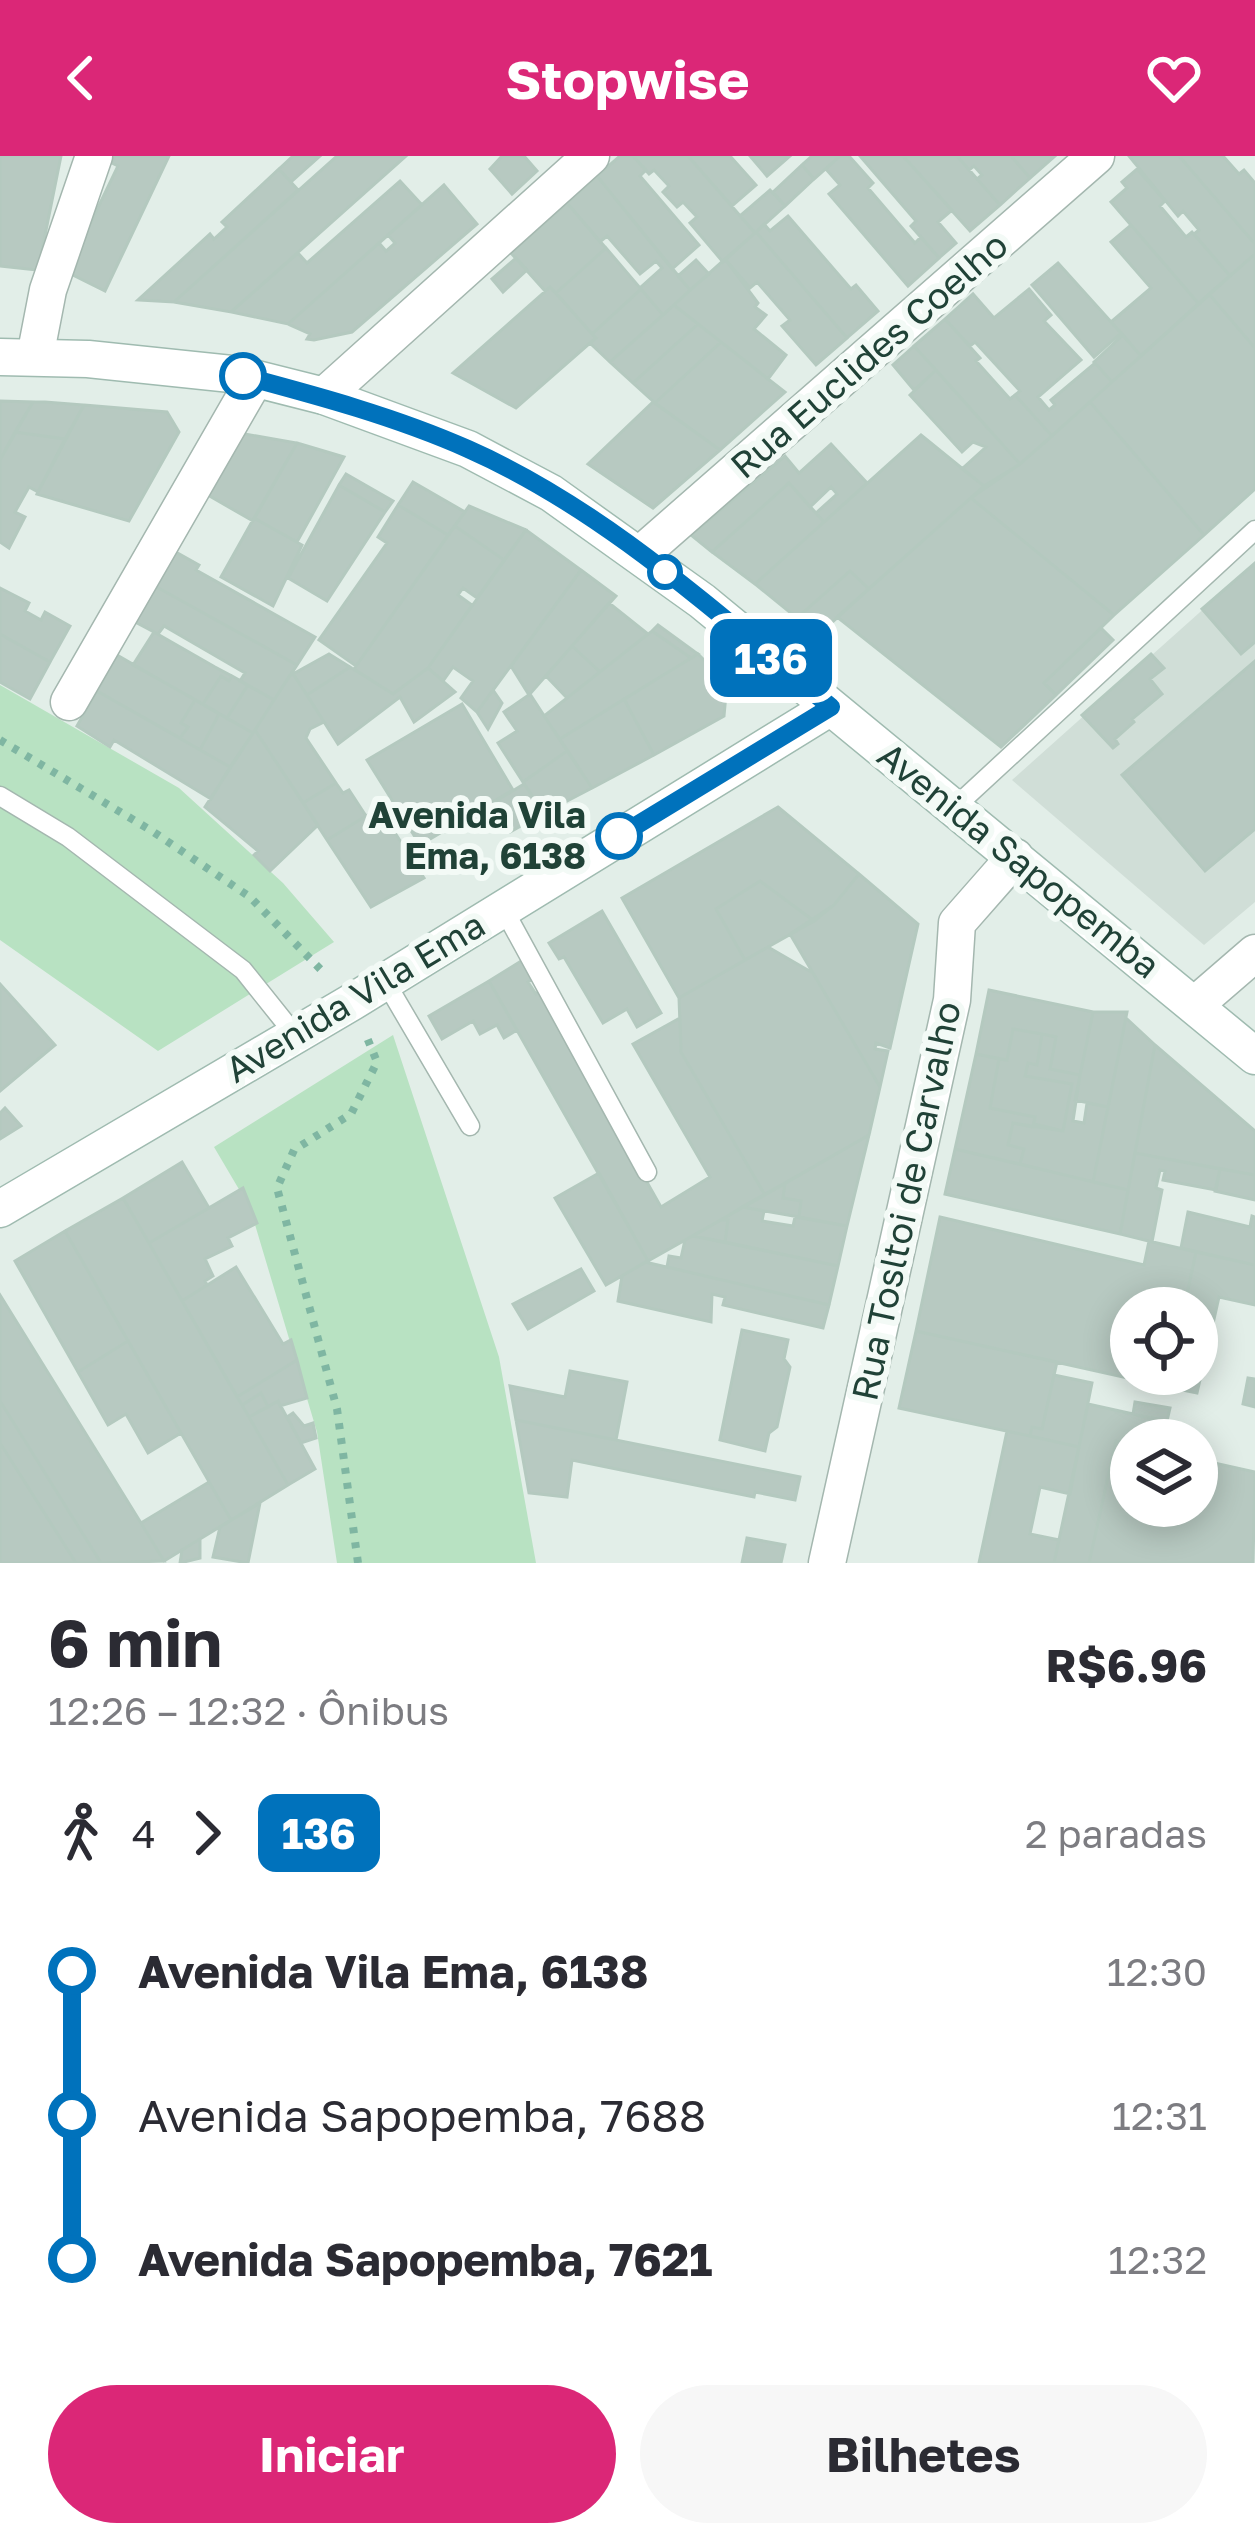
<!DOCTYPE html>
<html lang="pt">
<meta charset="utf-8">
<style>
body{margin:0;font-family:"Golos Text",sans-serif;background:#f7f7f7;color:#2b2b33;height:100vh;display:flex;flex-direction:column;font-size:45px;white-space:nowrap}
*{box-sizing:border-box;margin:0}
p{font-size:39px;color:#7c7c81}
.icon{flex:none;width:66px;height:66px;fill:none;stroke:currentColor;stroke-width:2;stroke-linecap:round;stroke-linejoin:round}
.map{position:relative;height:1407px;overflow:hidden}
.details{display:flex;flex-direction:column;background:#fff;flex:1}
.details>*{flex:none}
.badge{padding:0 24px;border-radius:18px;font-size:42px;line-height:78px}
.tools{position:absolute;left:1110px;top:1131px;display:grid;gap:24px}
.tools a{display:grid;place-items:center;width:108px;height:108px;border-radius:50%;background:#fff;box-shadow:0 6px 30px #0003;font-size:60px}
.map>.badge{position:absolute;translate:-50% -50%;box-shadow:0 0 0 6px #fff}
.legs{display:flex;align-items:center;gap:18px;height:132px;padding:0 48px;font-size:39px}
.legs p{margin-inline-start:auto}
.overview{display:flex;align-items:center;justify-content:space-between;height:204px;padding:0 48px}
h1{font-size:66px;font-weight:700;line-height:90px}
.primary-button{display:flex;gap:24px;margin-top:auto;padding:24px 48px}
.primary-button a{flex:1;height:138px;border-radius:72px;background:#db2777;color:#fff;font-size:48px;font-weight:700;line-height:138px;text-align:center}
.primary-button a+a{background:#f7f7f7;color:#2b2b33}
ul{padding:0 48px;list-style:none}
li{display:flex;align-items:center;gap:42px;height:144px;font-size:45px}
li i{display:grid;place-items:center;width:18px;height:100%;margin:0 15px;background:currentColor}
li i::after{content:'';width:30px;height:30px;margin:-15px;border:9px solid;border-radius:50%;background:#fff}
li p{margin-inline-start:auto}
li:first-child i{background:linear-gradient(#0000 50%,currentColor 0)}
li:last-child i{background:linear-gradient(currentColor 50%,#0000 0)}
header{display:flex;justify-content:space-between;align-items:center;height:156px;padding:0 48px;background:#db2777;color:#fff;font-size:54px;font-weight:700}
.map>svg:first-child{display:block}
</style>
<header><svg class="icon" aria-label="back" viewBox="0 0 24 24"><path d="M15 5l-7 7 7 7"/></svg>Stopwise<svg class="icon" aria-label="heart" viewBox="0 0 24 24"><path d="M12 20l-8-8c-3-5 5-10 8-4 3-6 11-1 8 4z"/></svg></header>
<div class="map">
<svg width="1255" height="1407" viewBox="0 0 1255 1407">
<rect width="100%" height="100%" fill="#e2eee8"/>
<path fill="#d0ded7" d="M1255,407V746L1204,789L1012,624Z"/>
<path fill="#b8e2c2" d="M0,529L179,632L283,727L334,786L158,895L0,784Z
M393,879L499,1201L536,1407H337L317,1276L250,1052L214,991Z"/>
<path fill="#b7c9c1" stroke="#b4c9bf" stroke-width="3" d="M0,0H61L38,114L0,110Z
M115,0H169L105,135L67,116L118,10L112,7Z
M293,0H320L291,26L279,13Z
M337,0H406L231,156L174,146Z
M502,0H524L537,15L512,38L490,13Z
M620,0H633L646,14L640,20L699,89L672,113L597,20Z
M633,0H688L755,77L723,106L690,67L697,61L683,46L677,51L663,36L669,30L654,14L649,18Z
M688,0H730L756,29L732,50Z
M750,0H790L767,20Z
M812,0H840L814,23L802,9Z
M840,0H849L873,27L868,32L915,87L921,81L939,102L908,130L829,38L840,29L826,13Z
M860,0H903L952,54L938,66L956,87L939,102L911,70L916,65Z
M903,0H957L1000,49L970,75Z
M957,0H1011L1030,22L1000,49L977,23L982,19L974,10L969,14Z
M1011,0H1055L1030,22Z
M1129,0H1179L1255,88V98L1230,120L1194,78L1199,74L1183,55L1178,60Z
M1179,0H1223L1239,18L1244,14L1255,27V88Z
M802,9L814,23L785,50L773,36Z
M279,13L298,34L174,146L138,144L210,78L214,83L227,71L222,66Z
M1137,13L1165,45L1160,50L1186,81L1192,76L1230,120L1199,148L1111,46L1127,32L1122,26Z
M597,20L690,134L663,159L640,132L662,112L656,105L640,118L607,80L600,86L567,47Z
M400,25L422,49L288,168L231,156L298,97L307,107Z
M444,29L477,68L352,176L314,184L307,183L310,178L288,168L379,87L386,95L395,87L388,79Z
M770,34L785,50L755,77L740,60Z
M567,47L606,92L556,137L550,131L545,135L511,97Z
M788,60L851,133L856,129L878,155L847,182L756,76L764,68L770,75Z
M1131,69L1199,148L1141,200L1111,166L1151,132L1111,86Z
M756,76L847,182L816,209L782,170L790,164L757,126L750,132L725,103Z
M606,92L641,133L592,178L556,137Z
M1255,98V192L1209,138Z
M516,102L527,114L503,136L492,123Z
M725,103L758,147L755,151L766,159L754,173L786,199L768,223L674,149Z
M696,104L709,118L690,134L678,120Z
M1058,107L1121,177L1094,201L1032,129Z
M550,131L596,182L590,187L516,252L453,217Z
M641,133L663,159L610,206L590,187L596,182L592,178Z
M1029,133L1051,159L1044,165L1081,204L1038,241L1049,254L1055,249L1051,244L1095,207L1112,226L1052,280L1015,239L1020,235L975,186L970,190L945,163L973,138L994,162Z
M1209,138L1255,192V333L1204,379L1090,246Z
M674,149L698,168L633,227L610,206Z
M945,163L980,202L976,205L1010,243L1015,239L1052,280L1020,308L914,190Z
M698,168L721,186L655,247L633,227Z
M1123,179L1141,200L1112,226L1094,206Z
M721,186L785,236L720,294L655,247Z
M914,190L936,214L914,234L893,209Z
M936,214L1020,308L984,330L962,313L986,291L973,286L962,296L910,239Z
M0,245L33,246L0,304Z
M33,246H45L84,249L65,283L15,276Z
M653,246L720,294L653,352L588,308Z
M1090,246L1204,379L1114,459L971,342L1020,308Z
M84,249L167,256L179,276L129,365L37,338Z
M15,276L65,283L38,336L29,331L15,356L25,361L9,392L0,386V304Z
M239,277L297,287L253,365L206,338Z
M921,279L984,330L869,433L850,415L797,462L755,428Z
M297,287L344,301L297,386L254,362Z
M831,288L867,327L824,366L816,357L837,338L831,331L810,351L789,327L712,396L691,379L785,300L799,317Z
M346,318L393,345L385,356L339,329Z
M413,326L465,356L448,379L398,349Z
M789,327L824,366L755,428L712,396Z
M339,329L385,356L327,445L288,422Z
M971,342L1114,459L1044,527L1056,539L1001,591L837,461Z
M398,349L448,379L356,510L319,484L387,387L378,381Z
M469,350L526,374L504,404L455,370Z
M254,362L302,389L273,450L221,421Z
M455,370L504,404L477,442L463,432L458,439L472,449L428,512L393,538L354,513Z
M526,374L581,414L477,556L461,542L473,525L453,511L443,525L428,512Z
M174,395L199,409L196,414L315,481L297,509L155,430Z
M1255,407V486L1241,498L1202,453Z
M581,414L616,440L529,539L511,510Z
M850,415L869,433L818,479L797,462Z
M155,430L297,509L274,544L240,525L245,517L164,470L158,478L135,466Z
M0,432L29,447L25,455L41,464L45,456L70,470L50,506L0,478Z
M609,447L648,478L600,516L572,490Z
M658,469L695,496L698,498L691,502L652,475Z
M1101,472L1113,484L1056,539L1044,527Z
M652,475L691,502L560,583L544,560Z
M154,476L215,511L232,520L229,525L221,520L203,548L133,509Z
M0,478L50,506L30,543L0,526Z
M572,490L600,516L567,542L546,520Z
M329,498L350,511L307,539L293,518Z
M698,498L727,527L724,560L654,599L624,543Z
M1151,498L1164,512L1150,523L1162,538L1132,563L1134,566L1115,583L1118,588L1113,592L1082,559Z
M117,499L195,544L181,567L188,571L180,582L97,535Z
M1255,505V673L1205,715L1122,619Z
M350,511L393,538L428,512L455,536L414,566L400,541L338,588L307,539Z
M292,516L324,566L310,573L306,582L336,627L303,647L255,574Z
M221,520L229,525L232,520L248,529L227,562L203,548Z
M248,529L274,544L253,577L227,562Z
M493,534L502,547L488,573L477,556Z
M97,535L230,611L211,643L114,584L110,591L77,570Z
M530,538L567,595L523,626L498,587L517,575L504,556Z
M624,543L654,599L592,632L560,583Z
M195,544L219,558L200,594L180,582L188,571L181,567Z
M462,548L513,634L420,689L367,604Z
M219,558L253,577L230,611L200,594Z
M255,574L318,669L270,715L254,699L258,695L205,651Z
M567,595L592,632L544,657L523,626Z
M336,627L343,637L349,634L366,660L327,684L303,647Z
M524,628L544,657L510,676L491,648Z
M778,651L859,718L834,749L814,765L760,725L716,753L745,804L679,842L622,742Z
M379,652L424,722L371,751L327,684Z
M859,718L918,768L890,892L876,887L875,893L888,895L880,931L790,778L834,749Z
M760,725L814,765L745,804L716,753Z
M602,755L661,857L637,871L627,853L603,867L564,801L559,803L549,787Z
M768,791L813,817L880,931L869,979L765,1039L681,896L679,842Z
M526,802L538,820L528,826L536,838L539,835L661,1051L710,1021L633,888L680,862L681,896L765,1039L648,1105L489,825Z
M489,825L517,874L504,882L497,869L480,878L473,865L442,883L429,860Z
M0,828L55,889L0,935Z
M989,834L1093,856L1080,919L1050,913L1056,881L1042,878L1013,873L1007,904L976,898Z
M1093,856H1127L1108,951L1075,944Z
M1126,862L1155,889L1128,1034L1093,1026Z
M1013,873L1042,878L1037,909L1028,907L1025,920L1072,928L1063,975L1034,968L1035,961L990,952L999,903L1007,904Z
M1042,878L1056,881L1050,913L1080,919L1073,965L1084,967L1087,947L1108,951L1093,1026L1020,1008L1024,993L1008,989L1013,967L1063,975L1072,928L1025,920L1028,907L1037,909Z
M1155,889L1255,975V1019L1135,997Z
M976,898L999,903L990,952L1035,961L1033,971L1013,967L1008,989L1024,993L1020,1008L955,993Z
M5,952L21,970L0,983V957Z
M869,979L847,1070L799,1061L801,1045L783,1042L785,1027Z
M955,993L1128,1034L1120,1078L945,1038Z
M1135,997L1220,1013L1216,1034L1163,1024L1165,1015L1160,1014L1156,1032L1162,1034L1152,1086L1120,1078Z
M182,1006L209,1052L149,1087L123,1042Z
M1220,1013L1255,1019V1044L1215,1035Z
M599,1017L648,1105L606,1129L555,1042Z
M785,1027L783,1042L801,1045L799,1061L742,1051Z
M243,1032L257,1067L228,1082L232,1090L205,1103L213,1120L205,1125L207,1129L182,1145L149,1087Z
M123,1042L288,1329L231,1364L65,1075Z
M742,1051L764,1055L762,1065L793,1070L795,1061L847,1070L838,1110L725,1086L728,1064H721Z
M1188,1056L1250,1071L1252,1060L1255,1061V1109L1181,1092Z
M940,1061L1144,1109L1149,1085L1196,1096L1184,1152H1131V1218H1171L1168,1231L916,1175Z
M721,1064H728L725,1086L693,1080Z
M65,1075L128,1185L78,1216L15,1105Z
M693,1080L838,1110L829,1149L667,1111L669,1100L681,1102L685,1084Z
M1196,1096L1255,1109V1149L1219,1141L1206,1199L1197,1197V1152H1184Z
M645,1106L829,1149L823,1172L723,1149L725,1141L712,1138L711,1166L618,1145L622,1120Z
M236,1111L283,1188L291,1184L297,1204L237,1241L182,1145Z
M581,1113L594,1135L528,1173L513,1148Z
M0,1139L141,1367L164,1405L101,1407L0,1245Z
M742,1174L788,1184L784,1203L790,1211L777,1271L769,1277L765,1295L720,1284Z
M916,1175L1057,1206L1042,1273L1032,1271L1030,1280L899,1252Z
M128,1185L181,1277L148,1297L126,1258L108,1269L78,1216Z
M297,1204L307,1242L280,1250L278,1245L268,1251L261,1237L242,1249L237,1241Z
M570,1215L627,1226L616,1284L516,1264L510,1230L565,1241Z
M1171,1218L1200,1224L1197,1237L1168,1231Z
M1054,1219L1092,1227L1079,1291L1030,1280L1032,1271L1042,1273Z
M1248,1222L1255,1223V1251L1243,1248Z
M261,1237L268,1251L249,1261L242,1249Z
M0,1245L101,1407H76L0,1287Z
M278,1245L315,1313L288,1329L249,1261Z
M1135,1246L1170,1252L1167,1265L1133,1258Z
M1088,1248L1169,1266L1165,1284H1131V1289L1116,1285L1089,1407H1054Z
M293,1257L304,1270L313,1267L316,1282L301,1287L287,1261Z
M516,1264L800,1321L795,1344L755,1336L754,1341L572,1304L567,1341L529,1337Z
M1007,1275L1079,1291L1070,1338L1040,1331L1030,1378L1059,1384L1054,1407H979Z
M1116,1285L1131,1289V1350H1197V1303L1255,1316L1253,1407H1089Z
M0,1287L76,1407H0Z
M209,1326L231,1364L164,1405L141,1367Z
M260,1347L248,1407L213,1401L220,1371Z
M747,1382L785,1389L781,1407H742Z
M200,1383V1402L180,1407L182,1394Z"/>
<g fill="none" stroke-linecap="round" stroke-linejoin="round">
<g stroke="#a4b7af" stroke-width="21">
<path id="lane" d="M0,640L68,681L243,814L295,879
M955,651L1255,374
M503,752L647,1016
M385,825L470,970"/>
</g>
<g stroke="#a4b7af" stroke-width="39">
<path id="street" d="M35,201L48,134L94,0
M324,240L591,0
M641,398L1096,0
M69,546L255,223
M1196,848L1255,797
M827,1407L952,844L957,767L1015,701"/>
</g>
<g stroke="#9fbbb0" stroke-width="39">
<path id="secondary" d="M0,201L88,203L241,219L324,240L468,293L551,337L702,445L1255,900
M0,1053L352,846L831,551"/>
</g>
<path stroke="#7fb6a2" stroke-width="8" stroke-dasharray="6 9" stroke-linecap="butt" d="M0,584L152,675L250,741L325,818
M358,1407L337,1253L277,1032L294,994L351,958L377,906L366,879"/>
<use href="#lane" stroke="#fff" stroke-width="18"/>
<use href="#street" stroke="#fff" stroke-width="36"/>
<use href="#secondary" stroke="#fff" stroke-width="36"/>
</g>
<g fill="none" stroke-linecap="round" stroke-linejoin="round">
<g stroke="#fff" stroke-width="27">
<path id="line-1" d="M243,220C318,240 396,261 468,293C604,353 717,458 831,551L619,680"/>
</g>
<use href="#line-1" stroke="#0072bc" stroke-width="18"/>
</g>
<g fill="#fff" stroke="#0072bc" stroke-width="6">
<circle cx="243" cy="220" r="21"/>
<circle cx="665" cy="416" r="15"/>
<circle cx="619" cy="680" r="21"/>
</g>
<g text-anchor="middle" stroke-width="12" stroke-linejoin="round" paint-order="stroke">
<g font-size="36" fill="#204237" stroke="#f3faf6">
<text transform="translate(869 199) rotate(-41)" y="13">Rua Euclides Coelho</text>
<text transform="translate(1019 704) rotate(39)" y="13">Avenida Sapopemba</text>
<text transform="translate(355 841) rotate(-31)" y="13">Avenida Vila Ema</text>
<text transform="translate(906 1045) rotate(-78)" y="13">Rua Tosltoi de Carvalho</text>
</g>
<g font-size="36" font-weight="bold" fill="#204237" stroke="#f3faf6" text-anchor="end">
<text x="586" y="672">Avenida Vila<tspan x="586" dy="41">Ema, 6138</tspan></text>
</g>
</g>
</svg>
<div class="tools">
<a><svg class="icon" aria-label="locate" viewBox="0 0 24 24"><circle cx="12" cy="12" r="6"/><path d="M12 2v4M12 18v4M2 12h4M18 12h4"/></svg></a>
<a><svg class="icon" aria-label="layers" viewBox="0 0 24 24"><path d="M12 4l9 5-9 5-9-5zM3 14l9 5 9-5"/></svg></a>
</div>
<b class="badge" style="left:771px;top:502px;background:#0072bc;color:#fff">136</b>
</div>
<section class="details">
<div class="overview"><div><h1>6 min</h1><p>12:26 – 12:32 · Ônibus</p></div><b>R$6.96</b></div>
<div class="legs"><svg class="icon" aria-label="walk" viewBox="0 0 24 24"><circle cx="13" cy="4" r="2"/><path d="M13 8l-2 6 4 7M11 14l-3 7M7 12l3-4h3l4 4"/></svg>4<svg class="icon" aria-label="forward" viewBox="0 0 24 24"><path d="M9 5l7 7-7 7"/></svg><b class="badge" style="background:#0072bc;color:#fff">136</b><p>2 paradas</p></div>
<ul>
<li><i style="color:#0072bc"></i><b>Avenida Vila Ema, 6138</b><p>12:30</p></li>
<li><i style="color:#0072bc"></i><span>Avenida Sapopemba, 7688</span><p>12:31</p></li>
<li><i style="color:#0072bc"></i><b>Avenida Sapopemba, 7621</b><p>12:32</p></li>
</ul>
<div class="primary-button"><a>Iniciar</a><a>Bilhetes</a></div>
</section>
